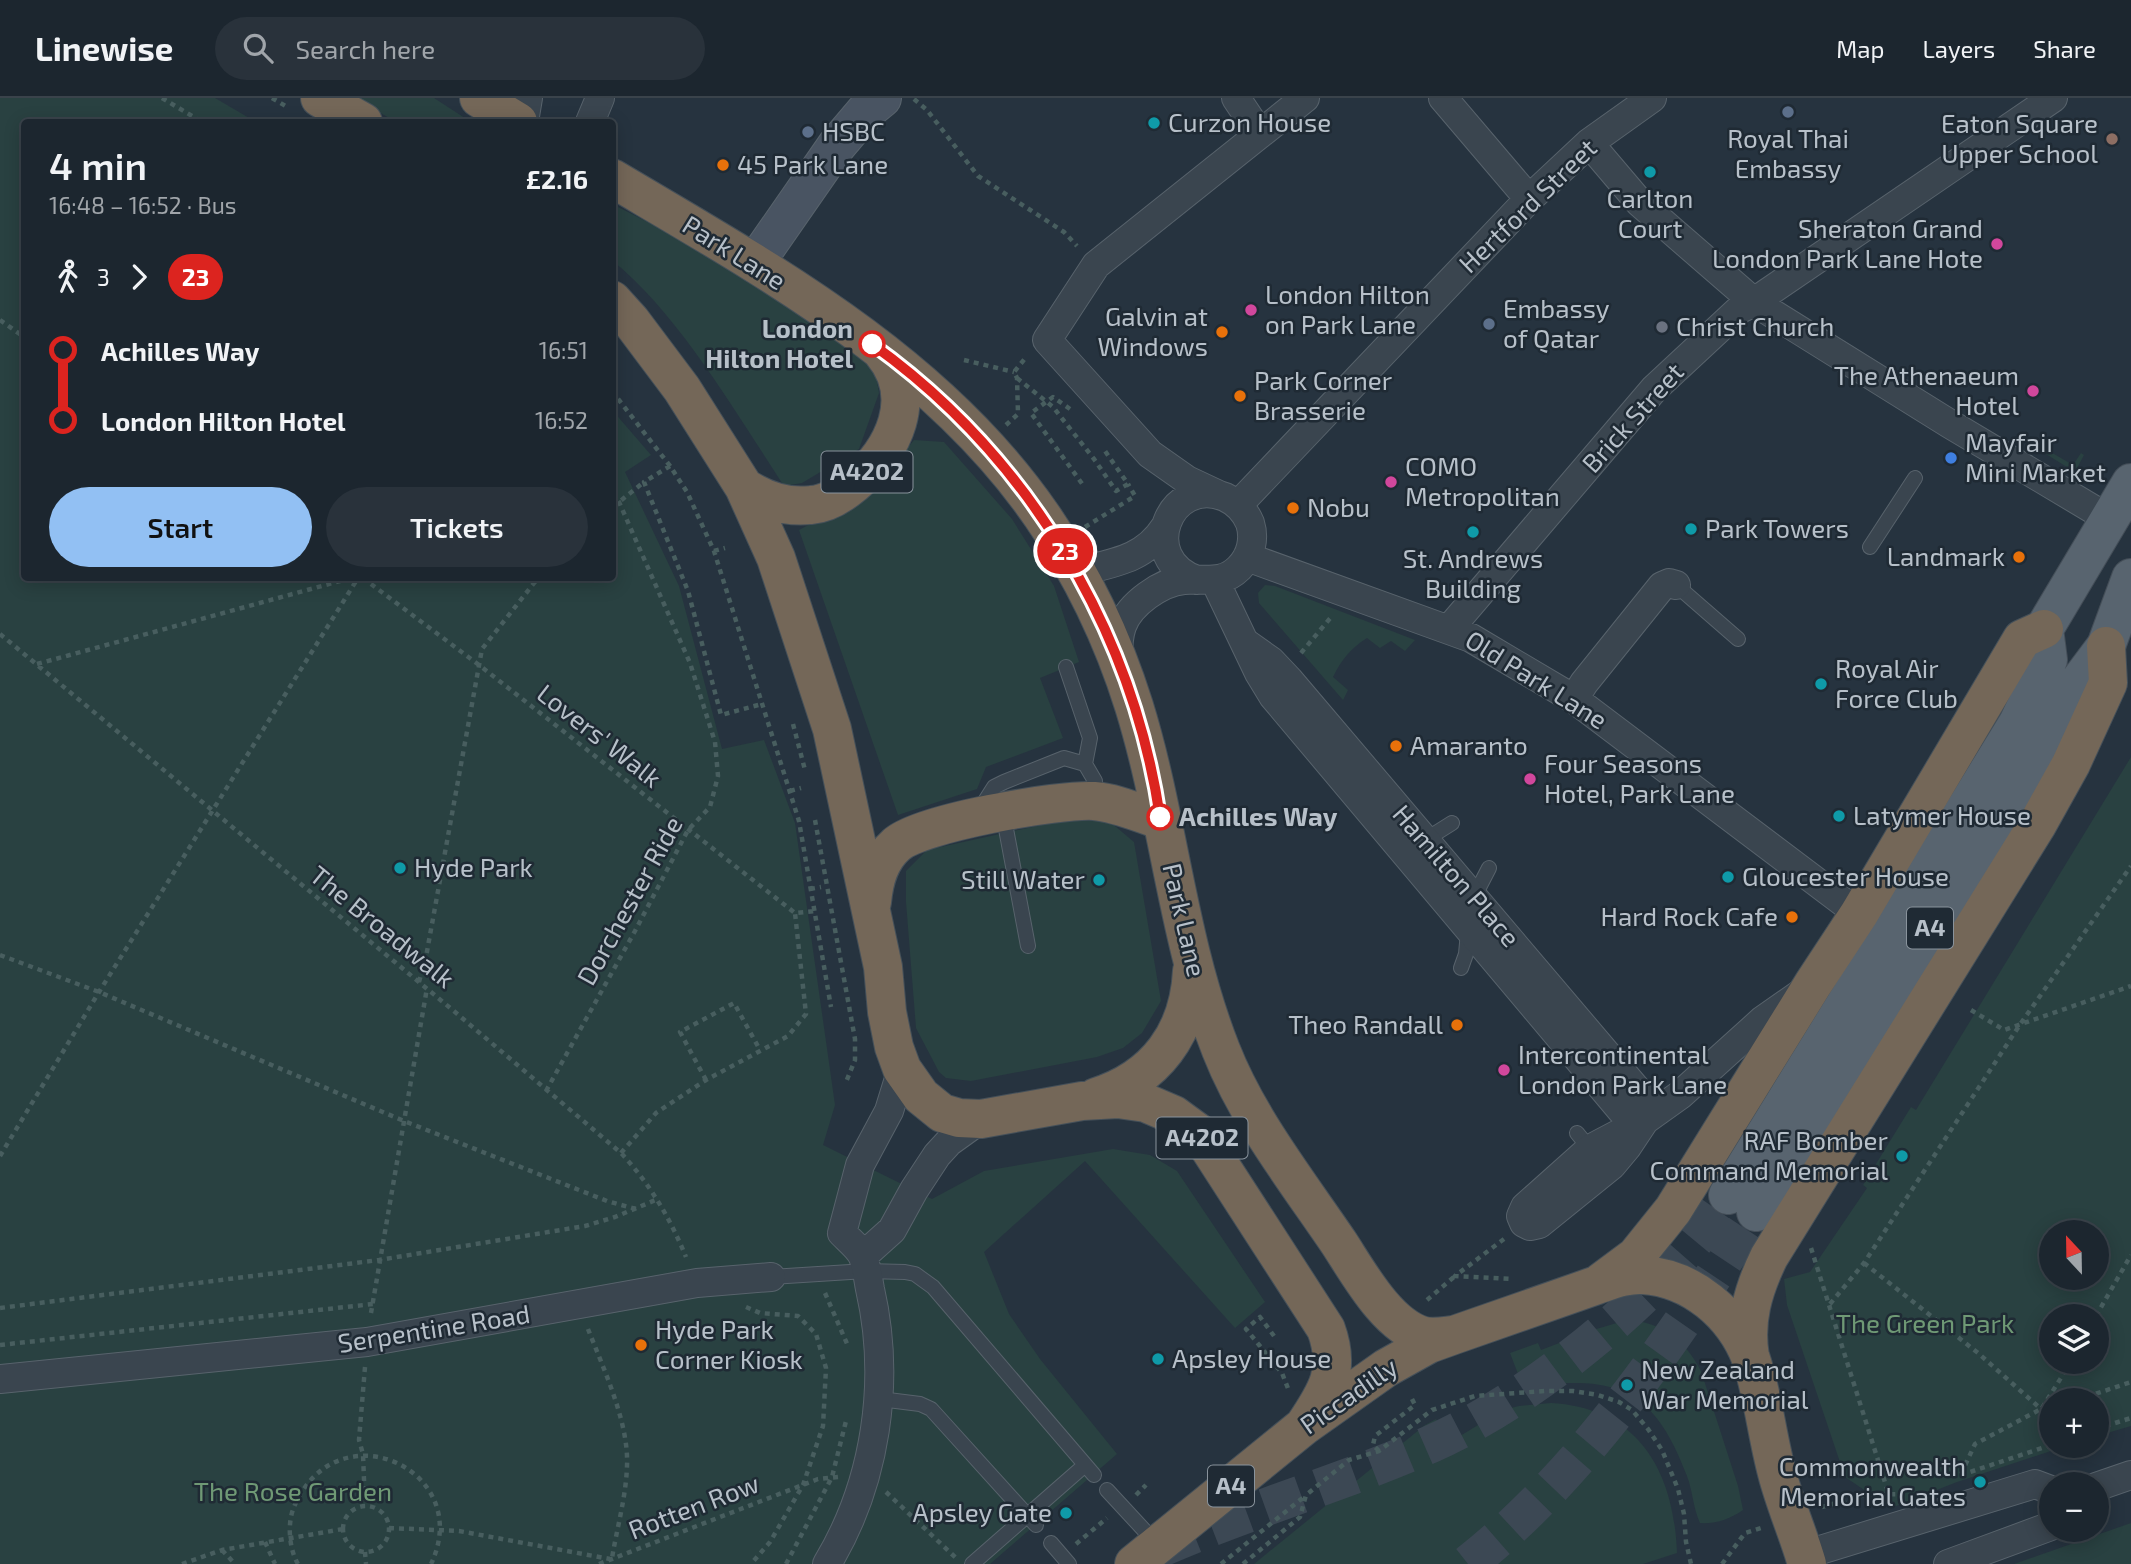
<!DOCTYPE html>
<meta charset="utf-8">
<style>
body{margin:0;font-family:"Exo 2",sans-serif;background:#29323b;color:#f1f3f6;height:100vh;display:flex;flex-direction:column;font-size:26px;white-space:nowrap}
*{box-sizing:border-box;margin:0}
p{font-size:23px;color:#a0a5aa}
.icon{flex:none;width:38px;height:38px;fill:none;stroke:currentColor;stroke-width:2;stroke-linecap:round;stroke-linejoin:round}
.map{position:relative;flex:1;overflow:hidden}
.side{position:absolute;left:21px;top:21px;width:595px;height:462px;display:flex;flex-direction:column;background:#1c262f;border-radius:7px;box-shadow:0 4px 18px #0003,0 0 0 2px #3a434b}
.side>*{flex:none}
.badge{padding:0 14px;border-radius:23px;font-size:24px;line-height:46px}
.needle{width:46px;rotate:338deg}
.fabs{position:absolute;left:2039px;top:1122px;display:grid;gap:14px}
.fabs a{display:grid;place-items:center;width:70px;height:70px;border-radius:50%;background:#1c262f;box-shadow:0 4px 18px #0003,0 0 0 2px #3a434b;font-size:35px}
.map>.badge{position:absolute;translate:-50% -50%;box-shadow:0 0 0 4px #fff}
.legs{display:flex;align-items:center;gap:10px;height:77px;padding:0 28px;font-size:23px}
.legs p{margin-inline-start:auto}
.summary{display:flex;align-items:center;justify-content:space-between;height:119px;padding:0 28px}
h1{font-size:38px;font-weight:600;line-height:52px}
.action{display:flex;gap:14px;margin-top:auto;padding:14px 28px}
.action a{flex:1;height:80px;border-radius:42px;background:#92c0f3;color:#111;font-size:28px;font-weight:600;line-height:80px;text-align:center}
.action a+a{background:#29323b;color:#f1f3f6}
ul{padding:0 28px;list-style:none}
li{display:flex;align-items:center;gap:24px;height:70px;font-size:26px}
li i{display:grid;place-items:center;width:10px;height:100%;margin:0 9px;background:currentColor}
li i::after{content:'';width:18px;height:18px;margin:-9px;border:5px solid;border-radius:50%;background:#1c262f}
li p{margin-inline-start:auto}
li:first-child i{background:linear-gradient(#0000 50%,currentColor 0)}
li:last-child i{background:linear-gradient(currentColor 50%,#0000 0)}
header{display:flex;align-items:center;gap:42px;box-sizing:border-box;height:98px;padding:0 35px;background:#1c262f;border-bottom:2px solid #3a434b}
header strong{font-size:33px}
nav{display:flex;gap:38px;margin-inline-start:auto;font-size:24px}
.search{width:490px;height:63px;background:#29323b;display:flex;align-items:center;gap:18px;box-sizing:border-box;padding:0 24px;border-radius:38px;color:#a0a5aa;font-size:26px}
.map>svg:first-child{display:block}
</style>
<header>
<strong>Linewise</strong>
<div class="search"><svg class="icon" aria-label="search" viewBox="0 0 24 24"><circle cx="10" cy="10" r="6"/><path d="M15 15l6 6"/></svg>Search here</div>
<nav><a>Map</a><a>Layers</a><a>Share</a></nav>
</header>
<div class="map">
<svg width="2131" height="1466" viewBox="0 0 2131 1466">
<rect width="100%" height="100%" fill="#26333f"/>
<path fill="#294141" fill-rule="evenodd" d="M0,0H215L256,24H24V480H612L613,313L651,357L625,374L679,488L722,651L764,642L795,725L835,1007L823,1047L932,1101L984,1073L1113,1051L1150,1057L1177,1073L1265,1204L1235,1230L1085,1063L984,1154L1009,1216L1040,1261L1117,1356L990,1466H0Z
M355,0H434L471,24H396Z
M612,106L757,179L874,266L879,295L859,351L802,385L784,388C736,315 680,218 613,163Z
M914,342L944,344L1012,421L1054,488L1079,564L1040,580L1063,640L986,669L977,691L898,717L799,432L859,400L894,367Z
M2035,345L2073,367L2081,355L2084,357L2075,374L2033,348Z
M1265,487L1275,488L1415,542L1405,553L1391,543L1380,550L1367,540C1350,551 1342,561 1333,579L1348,592L1343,602L1259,505L1258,495Z
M2131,659V1328L2097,1338L2096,1302H2051V1348H2066L1957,1384L1891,1410L1845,1379L1787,1207L1784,1181L1810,1174L1867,1090L1863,1087L1911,1009L1916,1012ZM2051,1134H2096V1180H2051ZM2051,1218H2096V1264H2051Z
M1064,722L1109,723L1134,744L1161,903L1142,935L1123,950L1097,959L971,983L946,980L939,974L916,930L906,804V773L927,752Z
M1627,1222C1662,1224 1685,1242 1701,1273L1738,1388L1743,1412C1730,1421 1716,1426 1700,1425C1693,1410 1693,1394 1687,1378C1653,1287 1614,1277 1523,1289L1510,1255L1538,1245L1541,1252L1593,1232Z
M1551,1305C1639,1310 1674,1373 1677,1455L1643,1466H1254L1425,1327L1436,1321L1450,1344L1503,1312L1519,1308Z
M2131,1425V1466H2014Z"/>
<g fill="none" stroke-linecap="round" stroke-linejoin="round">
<path stroke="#3c4854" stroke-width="38" stroke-dasharray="38 19" stroke-linecap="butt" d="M1159,1451C1248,1412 1342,1385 1431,1346C1519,1307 1628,1222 1690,1148C1704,1132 1716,1114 1728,1097
M1468,1466C1588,1371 1672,1241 1756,1114"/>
<g stroke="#58636c" stroke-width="16">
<path id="lane" d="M1870,449L1915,380
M1676,487L1738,541
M1066,569L1090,640L1085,666
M980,711L994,689L1004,684L1064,660L1085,666L1095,683V701
M1003,715L1028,848
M1425,742L1452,725
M1474,799L1489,770
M1461,870L1466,856L1468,834
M1577,1035L1590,1051
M771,1179L866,1173L905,1174L915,1176L933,1189L1094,1377
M880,1301L920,1306L931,1311L1036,1427
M1107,1392L1156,1445
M1051,1445L1069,1466
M972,1466L1085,1367"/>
</g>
<g stroke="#58636c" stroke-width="30">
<path id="street" d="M1236,0L1260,36
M1443,0L1529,101
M524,24L528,0
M590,24L600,0
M1589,45L1640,105L1754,204L1950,326L2111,422
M1219,397L1187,382L1150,356L1047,242L1096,167L1305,0
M1238,407L1529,101L1589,45L1652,0
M1247,459L1471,540L1574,601L1859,816
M1077,474C1112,465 1144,462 1165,429
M1215,483L1259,575L1273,598L1622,1013L1633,1019L1645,1022
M1450,530L1654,291L1740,211L1754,204L2053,0
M1247,546L1271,563L1289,582L1643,999L1646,1010L1645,1022L1627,1049L1612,1067L1539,1126L1530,1128L1524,1125L1521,1118L1525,1109L1590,1051L1645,1022L1680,997L1763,922L1803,894
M1118,560C1118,549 1118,539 1122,528C1130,506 1161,484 1184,482C1205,480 1222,487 1239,470C1251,458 1255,441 1250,425C1245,413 1236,404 1225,399C1169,377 1136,461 1197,482
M1574,601L1584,585L1662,488L1669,485L1676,487
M863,1158L892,1132L914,1092L937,1057L949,1044L981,1021
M0,1281L367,1244L697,1185L771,1179
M2096,1389L2131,1377
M1804,1457L2035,1386L2051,1392
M827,1466C876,1385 891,1283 870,1191C868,1181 867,1169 863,1159C860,1151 849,1142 842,1135L860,1067L889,1013L902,971
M1948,1466L2051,1428"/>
</g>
<g stroke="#58636c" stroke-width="40">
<path id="secondary" d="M755,165L837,47L865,14L882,0"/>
</g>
<g stroke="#444e58" stroke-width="40">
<path id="primary" d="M1728,1097L2018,625L2048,562L2044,531L2131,385
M1756,1114L2053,630L2076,588L2106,548L2131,480"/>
</g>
<g stroke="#455059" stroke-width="40">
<path id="highway" d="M320,0L363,24
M479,0L518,24
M612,80C769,173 937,265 1042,418C1082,476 1113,541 1134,608C1169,721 1177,841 1221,952C1248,1021 1297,1083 1339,1145C1358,1174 1387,1228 1424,1238C1434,1240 1444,1238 1454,1237
M612,202L631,223L682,291L744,389L776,460L832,631L883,869L887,914L894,949L902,971L921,998L942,1015L959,1020L981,1021L1082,1003L1118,1001L1146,1005L1174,1017L1200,1036L1326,1231C1341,1272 1327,1294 1304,1328
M744,389C764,402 786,410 811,407C827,406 842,396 854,386C894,352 920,299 882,254
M872,804C874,783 879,762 896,747C919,725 1059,701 1094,703C1117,705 1139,715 1161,722
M1096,999C1156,980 1189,935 1192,873
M1601,1184L1636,1158L1673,1112L1813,886L1859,816L2022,541L2044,531
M1750,1259C1744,1223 1753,1192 1769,1159L2037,727L2071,666L2108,585L2106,548
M1134,1466L1304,1328L1386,1270L1429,1246L1454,1237L1597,1187C1612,1182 1627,1176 1643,1177C1692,1180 1734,1216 1751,1261C1763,1297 1767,1338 1777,1375C1785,1406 1798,1435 1807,1466"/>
</g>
<path stroke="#485e5f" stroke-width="4.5" stroke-dasharray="5 5" stroke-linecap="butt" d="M162,0L202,24
M272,0L289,10
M914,1L927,12L978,78L1064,134L1077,148
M0,222L24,239
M964,262L1014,274
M1017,280L1053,309L1094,361L1116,393L1128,386L1105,353
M612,293L670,368L687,394L714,453L799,723L831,909
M1070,311L1053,299L1031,315L1083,387
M1006,327L1018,316L1017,280L1014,274L1027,258
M670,368L644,384L688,493L721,617L762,606
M612,405L619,404L644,384
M1085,429L1135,398L1128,386
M714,453L725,450
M363,480L479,567L795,815L815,813
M0,536L455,914L621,1055C650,1086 670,1120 686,1159
M1301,555L1332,518
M37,566L351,480
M793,626L805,672
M790,693L801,690
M815,722L855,941V962L846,984
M810,791L821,789
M0,857L99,894L404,1023L607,1103L636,1111
M419,884L426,859L482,551L538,480
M1971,912L2004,932L2131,888
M706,982L680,934L734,905L760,952
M546,993L635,833L688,732L710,709L718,678L715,644L690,565L619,404L612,394
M621,1055L656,1015L706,982L788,938L806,916L795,815
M0,1058L99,894L358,480
M1504,1141L1455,1178L1511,1181
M1811,1150L1889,1397
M1864,1165L1978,1255L2041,1311
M825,1195L848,1248
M1427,1202L1455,1178
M1830,1206L1864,1165L2019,928L2131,768
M746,1209L760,1215L798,1218L816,1236L826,1270L823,1328L803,1387L770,1444L751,1466
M0,1210L379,1162L585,1128L615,1119L658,1101
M371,1215L427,890
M2096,1218L2131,1157
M588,1231C604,1272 629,1325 627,1368C626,1399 617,1430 612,1460
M1274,1238L1260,1219L1246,1231L1282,1275L1289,1293
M0,1247L373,1206
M365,1269L359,1342L363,1356L365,1407
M2077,1302L2131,1284
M2042,1310L2071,1264
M2096,1331L2131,1320
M1379,1353L1373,1347L1375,1338L1415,1307L1412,1301
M1961,1376L1975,1346L2041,1311L2051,1310
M1961,1377L2051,1347
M886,1394L956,1460
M1136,1397L1146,1387
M343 1431a23 23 0 1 1 46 0a23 23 0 1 1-46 0Z
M1822,1409L1864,1397L1903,1396
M389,1430L459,1433L610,1461
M265,1444L275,1466
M1076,1446L1107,1420
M222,1452L235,1466
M365,1454L366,1466
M182,1466L222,1452L343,1431
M298,1466C289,1451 287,1425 294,1409C337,1308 476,1372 431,1466
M599,1466L818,1381L838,1379
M786,1466L832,1379L846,1323
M1221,1466L1305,1398
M1243,1466L1300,1419L1306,1397L1349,1362L1379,1353L1432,1312L1475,1298L1545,1293H1573L1598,1297L1619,1304L1632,1312L1648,1331L1662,1352L1678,1391L1684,1416L1686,1444L1691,1466
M1722,1466L1745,1435L1761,1430"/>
<use href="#lane" stroke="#3a454f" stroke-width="14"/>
<use href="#street" stroke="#3a454f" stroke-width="28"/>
<use href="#secondary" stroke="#495462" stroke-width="38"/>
<use href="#primary" stroke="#58646f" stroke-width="38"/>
<use href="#highway" stroke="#746758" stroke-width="38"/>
</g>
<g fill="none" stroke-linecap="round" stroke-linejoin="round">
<g stroke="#fff" stroke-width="16">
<path id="line-1" d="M872,246C1027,357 1132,530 1160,719"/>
</g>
<use href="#line-1" stroke="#dc241f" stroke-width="10"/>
</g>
<g fill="#5c6f8a" stroke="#1f2a34" stroke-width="2.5">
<circle cx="1788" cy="14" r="7"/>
<circle cx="808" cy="34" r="7"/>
<circle cx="1489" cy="226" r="7"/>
</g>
<g fill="#0f9aa8" stroke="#1f2a34" stroke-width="2.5">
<circle cx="1154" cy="25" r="7"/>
<circle cx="1650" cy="74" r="7"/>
<circle cx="1691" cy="431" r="7"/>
<circle cx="1473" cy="434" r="7"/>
<circle cx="1821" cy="586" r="7"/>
<circle cx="1839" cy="718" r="7"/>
<circle cx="400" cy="770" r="7"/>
<circle cx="1728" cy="779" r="7"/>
<circle cx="1099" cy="782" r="7"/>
<circle cx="1902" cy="1058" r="7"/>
<circle cx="1158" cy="1261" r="7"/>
<circle cx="1627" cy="1287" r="7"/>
<circle cx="1980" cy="1384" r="7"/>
<circle cx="1066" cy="1415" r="7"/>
</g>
<circle fill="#8d6e63" stroke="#1f2a34" stroke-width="2.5" cx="2112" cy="41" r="7"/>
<g fill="#e8710a" stroke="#1f2a34" stroke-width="2.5">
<circle cx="723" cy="67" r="7"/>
<circle cx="1222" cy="234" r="7"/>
<circle cx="1240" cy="298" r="7"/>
<circle cx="1293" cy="410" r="7"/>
<circle cx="2019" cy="459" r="7"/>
<circle cx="1396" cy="648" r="7"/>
<circle cx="1792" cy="819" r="7"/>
<circle cx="1457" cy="927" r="7"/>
<circle cx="641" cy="1247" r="7"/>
</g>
<g fill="#d1479c" stroke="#1f2a34" stroke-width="2.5">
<circle cx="1997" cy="146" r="7"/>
<circle cx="1251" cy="212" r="7"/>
<circle cx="2033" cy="293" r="7"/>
<circle cx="1391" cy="384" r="7"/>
<circle cx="1530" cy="681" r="7"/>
<circle cx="1504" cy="972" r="7"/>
</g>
<circle fill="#6b7280" stroke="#1f2a34" stroke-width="2.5" cx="1662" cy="229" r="7"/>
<g fill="#fff" stroke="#dc241f" stroke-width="3.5">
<circle cx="872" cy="246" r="12"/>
<circle cx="1160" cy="719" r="12"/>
</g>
<circle fill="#3f7fe0" stroke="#1f2a34" stroke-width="2.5" cx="1951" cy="360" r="7"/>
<g text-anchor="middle" stroke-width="5" stroke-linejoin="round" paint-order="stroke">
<g fill="#1f2a34" stroke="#89939c" stroke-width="2">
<rect x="821.5" y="353.5" width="91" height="41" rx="5"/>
<rect x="1907" y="809.5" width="46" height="41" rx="5"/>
<rect x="1156.5" y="1019.5" width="91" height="41" rx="5"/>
<rect x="1208" y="1367.5" width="46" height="41" rx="5"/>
</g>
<g font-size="24" font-weight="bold" fill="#b7c0c9">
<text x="867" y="382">A4202</text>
<text x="1930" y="838">A4</text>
<text x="1202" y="1048">A4202</text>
<text x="1231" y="1396">A4</text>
</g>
<g font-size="26" fill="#b7c0c9" stroke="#1f2a34" text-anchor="start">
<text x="1168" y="34">Curzon House</text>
<text x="2098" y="35" text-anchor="end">Eaton Square<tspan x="2098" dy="30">Upper School</tspan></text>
<text x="822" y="43">HSBC</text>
<text x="1788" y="50" text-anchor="middle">Royal Thai<tspan x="1788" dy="30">Embassy</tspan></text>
<text x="737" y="76">45 Park Lane</text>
<text x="1650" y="110" text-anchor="middle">Carlton<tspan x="1650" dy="30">Court</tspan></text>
<text x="1983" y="140" text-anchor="end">Sheraton Grand<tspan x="1983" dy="30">London Park Lane Hote</tspan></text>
<text x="1265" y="206">London Hilton<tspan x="1265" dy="30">on Park Lane</tspan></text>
<text x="1503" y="220">Embassy<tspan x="1503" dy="30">of Qatar</tspan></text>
<text x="1208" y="228" text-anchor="end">Galvin at<tspan x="1208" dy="30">Windows</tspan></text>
<text x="1676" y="238">Christ Church</text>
<text x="2019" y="287" text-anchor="end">The Athenaeum<tspan x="2019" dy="30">Hotel</tspan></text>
<text x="1254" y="292">Park Corner<tspan x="1254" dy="30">Brasserie</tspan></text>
<text x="1965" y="354">Mayfair<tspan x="1965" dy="30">Mini Market</tspan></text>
<text x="1405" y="378">COMO<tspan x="1405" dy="30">Metropolitan</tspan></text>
<text x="1307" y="419">Nobu</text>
<text x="1705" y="440">Park Towers</text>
<text x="2005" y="468" text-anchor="end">Landmark</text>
<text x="1473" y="470" text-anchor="middle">St. Andrews<tspan x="1473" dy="30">Building</tspan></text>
<text x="1835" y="580">Royal Air<tspan x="1835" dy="30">Force Club</tspan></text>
<text x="1410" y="657">Amaranto</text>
<text x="1544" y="675">Four Seasons<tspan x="1544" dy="30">Hotel, Park Lane</tspan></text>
<text x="1853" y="727">Latymer House</text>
<text x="414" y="779">Hyde Park</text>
<text x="1742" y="788">Gloucester House</text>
<text x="1085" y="791" text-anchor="end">Still Water</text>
<text x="1778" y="828" text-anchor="end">Hard Rock Cafe</text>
<text x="1443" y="936" text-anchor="end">Theo Randall</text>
<text x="1518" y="966">Intercontinental<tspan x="1518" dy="30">London Park Lane</tspan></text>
<text x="1888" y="1052" text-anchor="end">RAF Bomber<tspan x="1888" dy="30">Command Memorial</tspan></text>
<text x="655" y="1241">Hyde Park<tspan x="655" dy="30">Corner Kiosk</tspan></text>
<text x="1172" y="1270">Apsley House</text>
<text x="1641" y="1281">New Zealand<tspan x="1641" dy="30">War Memorial</tspan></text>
<text x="1966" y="1378" text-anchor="end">Commonwealth<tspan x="1966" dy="30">Memorial Gates</tspan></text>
<text x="1052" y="1424" text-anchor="end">Apsley Gate</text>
</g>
<g font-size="26" fill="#b7c0c9" stroke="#1f2a34">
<text transform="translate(1528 108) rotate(-44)" y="9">Hertford Street</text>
<text transform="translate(734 155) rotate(32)" y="9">Park Lane</text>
<text transform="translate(1633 320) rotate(-48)" y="9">Brick Street</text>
<text transform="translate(1536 582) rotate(32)" y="9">Old Park Lane</text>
<text transform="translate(599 638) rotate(38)" y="9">Lovers' Walk</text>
<text transform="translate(1456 778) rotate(49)" y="9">Hamilton Place</text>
<text transform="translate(630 803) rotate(-61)" y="9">Dorchester Ride</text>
<text transform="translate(1184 822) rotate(77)" y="9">Park Lane</text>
<text transform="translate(382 829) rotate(39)" y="9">The Broadwalk</text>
<text transform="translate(434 1231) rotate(-9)" y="9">Serpentine Road</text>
<text transform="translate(1349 1298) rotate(-35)" y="9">Piccadilly</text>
<text transform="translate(694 1409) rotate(-21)" y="9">Rotten Row</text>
</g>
<g font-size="26" font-weight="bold" fill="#b7c0c9" stroke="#1f2a34" text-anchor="end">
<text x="853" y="240">London<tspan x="853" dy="30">Hilton Hotel</tspan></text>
<text x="1179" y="728" text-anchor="start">Achilles Way</text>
</g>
<g font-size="26" fill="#6f9975" stroke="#1f2a34">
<text x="1925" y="1235">The Green Park</text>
<text x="293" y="1403">The Rose Garden</text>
</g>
</g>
</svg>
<div class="fabs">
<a><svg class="needle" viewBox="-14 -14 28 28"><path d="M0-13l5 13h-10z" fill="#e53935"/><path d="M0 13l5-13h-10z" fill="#a0a5aa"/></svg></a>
<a><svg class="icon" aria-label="layers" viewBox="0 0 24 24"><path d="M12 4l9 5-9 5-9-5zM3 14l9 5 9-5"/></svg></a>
<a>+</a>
<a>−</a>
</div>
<b class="badge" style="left:1065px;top:453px;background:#dc241f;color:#fff">23</b>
<section class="side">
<div class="summary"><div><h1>4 min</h1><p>16:48 – 16:52 · Bus</p></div><b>£2.16</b></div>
<div class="legs"><svg class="icon" aria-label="walk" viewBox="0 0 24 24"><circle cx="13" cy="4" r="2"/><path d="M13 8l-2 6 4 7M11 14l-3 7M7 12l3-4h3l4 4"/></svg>3<svg class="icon" aria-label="forward" viewBox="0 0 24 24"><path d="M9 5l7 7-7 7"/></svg><b class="badge" style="background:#dc241f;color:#fff">23</b></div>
<ul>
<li><i style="color:#dc241f"></i><b>Achilles Way</b><p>16:51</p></li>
<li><i style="color:#dc241f"></i><b>London Hilton Hotel</b><p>16:52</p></li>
</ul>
<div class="action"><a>Start</a><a>Tickets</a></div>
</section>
</div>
